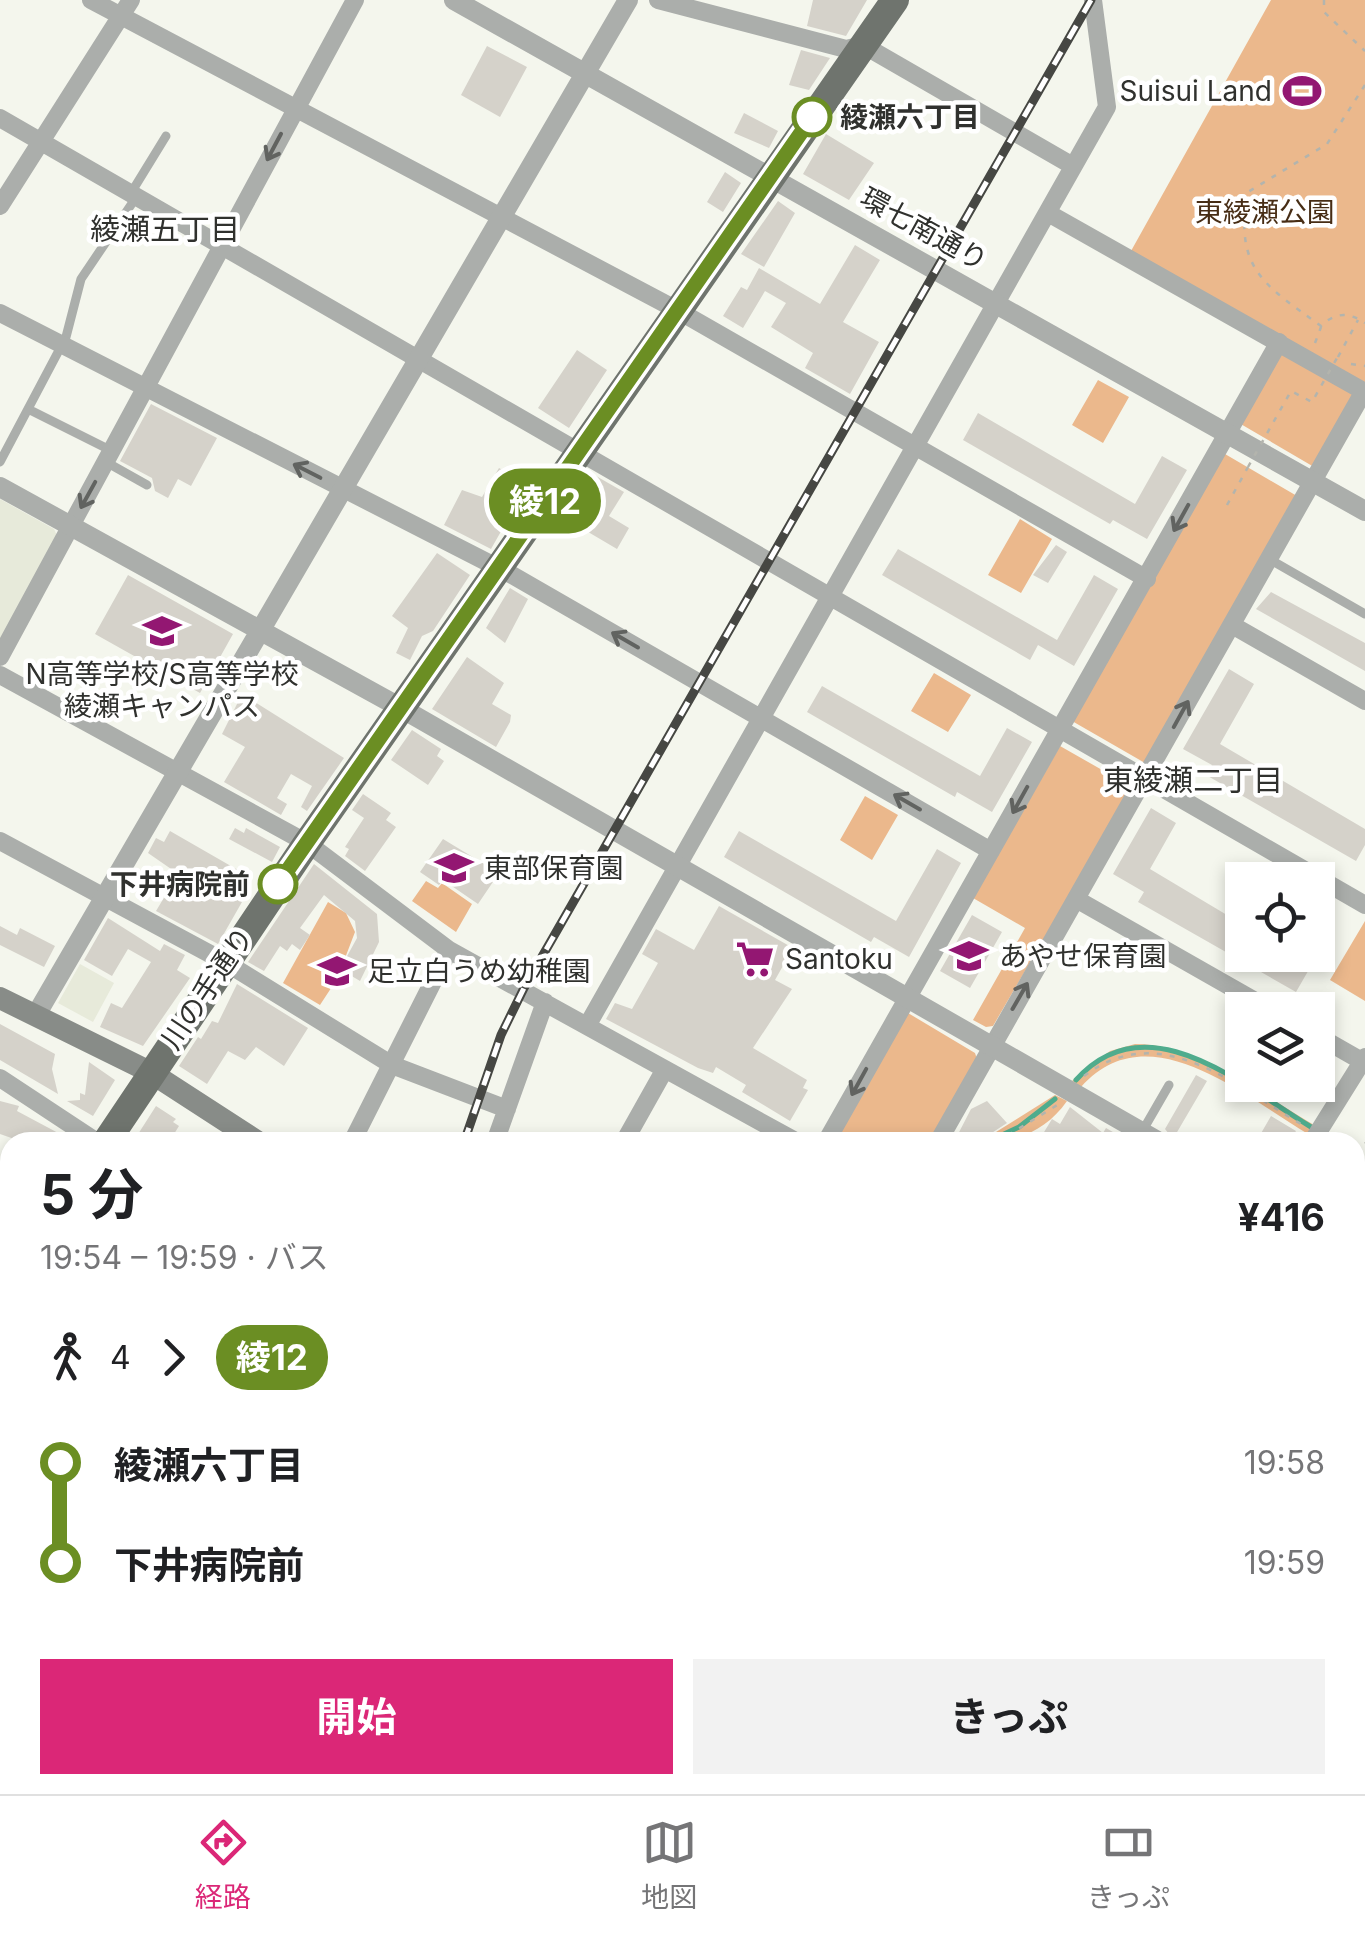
<!DOCTYPE html>
<html lang="ja">
<meta charset="utf-8">
<style>
body{margin:0;font-family:Inter,"Noto Sans JP",sans-serif;background:#f2f2f2;color:#202124;height:100vh;display:flex;flex-direction:column;font-size:38px;white-space:nowrap}
*{box-sizing:border-box;margin:0}
p{font-size:32px;color:#757577}
.icon{flex:none;width:55px;height:55px;fill:none;stroke:currentColor;stroke-width:2;stroke-linecap:round;stroke-linejoin:round}
.map{position:relative;flex:1;overflow:hidden}
.sheet{position:absolute;left:0px;top:1132px;width:1365px;height:662px;display:flex;flex-direction:column;background:#fff;border-radius:30px 30px 0 0;box-shadow:0 5px 15px #0003}
.sheet>*{flex:none}
.badge{padding:0 20px;border-radius:32px;font-size:35px;line-height:65px}
.tools{position:absolute;left:1225px;top:862px;display:grid;gap:20px}
.tools a{display:grid;place-items:center;width:110px;height:110px;border-radius:0px;background:#fff;box-shadow:0 5px 15px #0003;font-size:50px}
.map>.badge{position:absolute;translate:-50% -50%;box-shadow:0 0 0 5px #fff}
.legs{display:flex;align-items:center;gap:15px;height:110px;padding:0 40px;font-size:32px}
.legs p{margin-inline-start:auto}
.summary{display:flex;align-items:center;justify-content:space-between;height:170px;padding:0 40px}
h1{font-size:55px;font-weight:700;line-height:75px}
.button{display:flex;gap:20px;margin-top:auto;padding:20px 40px}
.button a{flex:1;height:115px;border-radius:0px;background:#db2777;color:#fff;font-size:40px;font-weight:700;line-height:115px;text-align:center}
.button a+a{background:#f2f2f2;color:#202124}
ul{padding:0 40px;list-style:none}
li{display:flex;align-items:center;gap:35px;height:100px;font-size:38px}
li i{display:grid;place-items:center;width:15px;height:100%;margin:0 12px;background:currentColor}
li i::after{content:'';width:25px;height:25px;margin:-12px;border:8px solid;border-radius:50%;background:#fff}
li p{margin-inline-start:auto}
li:first-child i{background:linear-gradient(#0000 50%,currentColor 0)}
li:last-child i{background:linear-gradient(currentColor 50%,#0000 0)}
.dock{display:flex;justify-content:space-around;align-items:center;height:140px;border-top:2px solid #e0e0e0;background:#fff;font-size:28px;color:#757577}
.dock a{display:grid;justify-items:center;gap:5px}
.dock .selected{color:#db2777}
.map>svg:first-child{display:block}
</style>
<div class="map">
<svg width="1365" height="1794" viewBox="0 0 1365 1794">
<rect width="100%" height="100%" fill="#f4f6ed"/>
<path fill="#e7eada" d="M0,499L54,529L58,538L0,642Z
M80,964L114,983L93,1022L58,1003Z"/>
<path fill="#ebb88c" d="M1271,0H1365V385L1131,251Z
M1281,351L1355,395L1314,467L1239,423Z
M1098,380L1129,397L1103,443L1072,425Z
M1225,454L1297,496L1145,763L1072,721Z
M1020,519L1052,539L1021,593L988,575Z
M934,673L971,695L948,732L911,711Z
M1060,746L1132,787L993,1026L986,1027L973,1020L1025,928L973,898Z
M865,796L898,815L872,860L840,840Z
M426,881L438,888L442,883L472,904L456,932L412,901Z
M328,902L346,913L355,932L337,979L320,1005L283,983Z
M1365,921V1001L1330,980Z
M908,1013L975,1053L977,1059L932,1142H832Z
M1135,1044C1201,1044 1259,1093 1314,1125L1308,1134C1244,1096 1148,1011 1081,1087L1072,1081L1110,1051Z
M1055,1095L1067,1101C1046,1131 1016,1143 980,1142Z"/>
<g fill="none" stroke-linecap="round" stroke-linejoin="round">
<path stroke="#4fac8d" stroke-width="5" d="M1076,1080C1147,1000 1243,1086 1311,1127
M987,1142L1019,1127L1055,1099
M87,1794L91,1785"/>
</g>
<path fill="#d5d2ca" d="M813,0H867L846,36L807,26Z
M487,46L527,67L500,117L461,95Z
M801,50L830,58L809,90L789,85Z
M744,113L778,131L769,148L734,133Z
M826,134L874,163L849,200L803,174Z
M725,172L741,183L723,212L707,202Z
M778,201L795,213L764,267L741,254Z
M855,245L880,260L843,322L879,342L850,394L805,368L813,353L771,327L786,303L765,291L743,328L723,316L741,287L747,290L759,268L820,304Z
M577,350L607,370L569,428L538,408Z
M151,404L217,438L191,486L178,479L168,498L155,491L152,478L120,461Z
M978,413L1135,504L1162,456L1187,470L1147,539L1113,520L1110,524L963,440Z
M499,468L528,484L491,549L444,525L462,490L482,497Z
M589,472L624,492L609,516L629,528L617,549L561,516Z
M1056,545L1067,552L1048,583L1033,575Z
M898,549L1057,640L1094,575L1118,589L1074,666L1038,645L1030,660L882,575Z
M437,553L470,575L433,631L422,636L410,660L396,653L408,628L392,616Z
M128,575L233,634L200,693L95,634Z
M510,588L528,599L505,643L486,628Z
M1271,592L1365,643V671L1256,609Z
M467,657L504,683L492,704L511,715L510,722L496,747L432,709Z
M1229,669L1254,684L1220,744L1365,829V845L1356,861L1206,775L1212,765L1183,749Z
M822,686L980,776L1007,728L1032,742L992,812L957,792L955,797L807,712Z
M242,694L344,758L307,811L301,807L312,786L291,774L277,798L287,804L281,815L224,782L245,747L222,734Z
M412,730L441,749L437,756L444,761L428,785L391,760Z
M363,794L391,813L386,820L396,827L365,871L345,856L349,849L345,847L364,818L352,810Z
M1151,808L1176,823L1150,869L1242,924V955H1296L1307,961L1311,966L1296,992L1138,902L1144,892L1113,874Z
M235,828L244,833L246,828L280,847L272,862L229,839Z
M170,831L250,877L237,899L242,902L218,944L156,911L165,896L174,901L187,880L148,853L156,838L164,842Z
M739,831L896,921L937,849L961,863L909,957L874,937L871,942L724,857Z
M443,839L499,873L478,904L443,880L439,885L420,872Z
M314,864L377,914L379,942L360,981L340,969L357,938L355,921L324,895L300,928L310,935L300,950L292,944L287,951L280,946L264,971L248,962Z
M719,906L793,948L775,980L792,989L753,1048L807,1080L803,1088L808,1090L790,1121L742,1092L746,1085L716,1067L713,1073L698,1068L606,1019L615,1003L632,1009L658,963L642,954L656,929L694,950Z
M972,915L1002,932L970,988L940,971Z
M108,918L160,951L164,944L185,955L177,970L190,978L143,1046L100,1027L111,1003L122,1008L151,962L128,949L112,976L84,960Z
M0,926L17,935L20,928L55,946L44,967L0,945Z
M237,984L308,1028L284,1066L256,1047L245,1060L228,1051L207,1084L179,1066L198,1037L201,1039L212,1021L218,1023Z
M0,1024L55,1054L52,1069L58,1094L0,1060Z
M89,1062L115,1080L93,1116L67,1101L80,1100V1093L85,1095Z
M1196,1075L1207,1081L1173,1139L1165,1129Z
M0,1101L19,1106L17,1111L75,1142H23L0,1134Z
M987,1101L1007,1123L984,1138L954,1142L971,1109Z
M156,1106L176,1119L173,1122L179,1126L169,1142H133Z
M1070,1107L1103,1133L1106,1128L1130,1142H1038L1052,1119L1060,1124Z
M1271,1116L1296,1131L1289,1142H1256Z"/>
<g fill="none" stroke-linecap="round" stroke-linejoin="round">
<path stroke="#b3b4ad" stroke-width="2.5" stroke-dasharray="5 8" stroke-linecap="butt" d="M1324,0V12L1365,51
M1365,85L1327,144L1248,192C1233,269 1266,286 1321,326C1335,312 1349,312 1365,323
M1315,343L1321,327
M1338,357L1358,320
M1351,364L1365,366
M1227,505L1248,467
M1084,1076C1160,1018 1234,1085 1301,1124
M997,1142L1059,1104
M1355,1152L1365,1143"/>
<path stroke="#abaeab" stroke-width="9" d="M131,193L166,136
M28,409L112,451
M0,462L66,337L81,279L137,196
M106,462L147,485
M1269,559L1365,614
M1143,1130L1169,1085
M398,1785L419,1794"/>
<path stroke="#abaeab" stroke-width="18" d="M91,0L677,310L1147,579
M658,0L846,49L863,45L1073,166
M0,118L1365,905
M0,206L131,0
M1048,213L1365,392
M0,313L512,575L991,851
M1232,625L1365,701
M0,657L355,0
M0,675L307,843L449,950L797,1142
M0,841L225,962L392,1065L507,1109
M1076,899L1271,1010
M587,1026L1107,107L1093,0
M1318,1036L1365,1063
M0,1078L97,1142
M352,1142L449,950
M495,1142L545,1002
M624,1142L665,1069
M826,1142L1279,342
M938,1142L1364,391
M1312,1142L1365,1057
M1355,1454L1365,1459
M0,1612L10,1617
M0,1770L10,1774
M244,1785L265,1794
M664,1785L684,1794
M812,1785L817,1794
M992,1785L1002,1794
M190,1794L194,1785
M792,1794L796,1785
M1102,1794L1110,1785"/>
<path stroke="#abaeab" stroke-width="20" d="M454,0L1365,511
M0,487L401,708L1159,1142
M36,1015L628,0
M1355,1255L1365,1261
M0,1464L10,1465
M1355,1665L1365,1650"/>
<path stroke="#888c88" stroke-width="22" d="M0,998L150,1072L258,1142
M1271,1785L1285,1794"/>
<path stroke="#6f746e" stroke-width="28" d="M106,1142L307,843L895,0
M0,1317L10,1301"/>
<g stroke="#464743" stroke-width="9">
<path id="rail" d="M464,1142L501,1035L524,988L1091,0
M0,1525L10,1529
M0,1551L10,1553
M0,1575L10,1579
M0,1596L10,1601
M433,1785L453,1794
M481,1785L502,1794
M509,1785L529,1794"/>
</g>
<use href="#rail" stroke="#fff" stroke-width="5" stroke-dasharray="15" stroke-linecap="butt"/>
<path stroke="#b3b4ad" stroke-width="2.5" stroke-dasharray="5 8" stroke-linecap="butt" d="M1248,467L1291,391L1312,402L1337,358"/>
</g>
<defs><path id="oneway-shaft" d="M-6 0H5M1.5-3L5.5 0L1.5 3" fill="none" stroke-width="1.6" stroke-linecap="round" stroke-linejoin="round" transform="scale(2.5)"/></defs>
<g stroke="#616360">
<use href="#oneway-shaft" transform="translate(274 147) rotate(118)"/>
<use href="#oneway-shaft" transform="translate(307 471) rotate(-153)"/>
<use href="#oneway-shaft" transform="translate(88 495) rotate(119)"/>
<use href="#oneway-shaft" transform="translate(1181 518) rotate(119)"/>
<use href="#oneway-shaft" transform="translate(625 640) rotate(-150)"/>
<use href="#oneway-shaft" transform="translate(1181 714) rotate(-61)"/>
<use href="#oneway-shaft" transform="translate(1020 800) rotate(119)"/>
<use href="#oneway-shaft" transform="translate(907 802) rotate(-150)"/>
<use href="#oneway-shaft" transform="translate(1020 996) rotate(-60)"/>
<use href="#oneway-shaft" transform="translate(859 1082) rotate(119)"/>
</g>
<g fill="none" stroke-linecap="round" stroke-linejoin="round">
<g stroke="#fff" stroke-width="22">
<path id="line-1" d="M278,884L812,117"/>
</g>
<use href="#line-1" stroke="#6b8e23" stroke-width="15"/>
</g>
<defs>
<g id="stadium-bare" transform="scale(3)"><path d="M0-5a6.5 5 0 1 0 0 10a6.5 5 0 1 0 0-10ZM-3.5-1.8h7v3.6h-7Z" fill="#931772" stroke="#fff" stroke-width="2.5" paint-order="stroke"/></g>
<g id="school-bare" transform="scale(3)"><path d="M0-5L7-2L0 1L-7-2ZM-4 1L0 2.5L4 1V4Q0 6-4 4Z" fill="#931772" stroke="#fff" stroke-width="2.5" paint-order="stroke"/></g>
<g id="supermarket-bare" transform="scale(3)"><path d="M-6-5.5h2.5l.6 2H6L4.5 2H-2.5L-4.4-4H-6ZM-1.5 3.2a1.3 1.3 0 1 0 .1 0ZM3 3.2a1.3 1.3 0 1 0 .1 0Z" fill="#931772" stroke="#fff" stroke-width="2.5" paint-order="stroke"/></g>
</defs>
<g fill-rule="evenodd">
<use href="#stadium-bare" x="1302" y="91"/>
<use href="#school-bare" x="162" y="631"/>
<use href="#school-bare" x="454" y="868"/>
<use href="#school-bare" x="969" y="956"/>
<use href="#supermarket-bare" x="755" y="959"/>
<use href="#school-bare" x="337" y="971"/>
</g>
<g fill="#fff" stroke="#6b8e23" stroke-width="5">
<circle cx="812" cy="117" r="18"/>
<circle cx="278" cy="884" r="18"/>
</g>
<g text-anchor="middle" stroke-width="9" stroke-linejoin="round" paint-order="stroke">
<g font-size="28" fill="#30312e" stroke="#fff" text-anchor="start">
<text x="1272" y="101" text-anchor="end">Suisui Land</text>
<text x="162" y="684" text-anchor="middle">N高等学校/S高等学校<tspan x="162" dy="32">綾瀬キャンパス</tspan></text>
<text x="484" y="878">東部保育園</text>
<text x="999" y="966">あやせ保育園</text>
<text x="785" y="969">Santoku</text>
<text x="367" y="981">足立白うめ幼稚園</text>
</g>
<g font-size="28" font-weight="bold" fill="#30312e" stroke="#fff" text-anchor="start">
<text x="840" y="127">綾瀬六丁目</text>
<text x="250" y="894" text-anchor="end">下井病院前</text>
</g>
<g font-size="28" fill="#472d15" stroke="#fff">
<text x="1265" y="222">東綾瀬公園</text>
</g>
<g font-size="28" fill="#30312e" stroke="#fff">
<text transform="translate(924 229) rotate(29)" y="10">環七南通り</text>
<text transform="translate(207 988) rotate(-56)" y="10">川の手通り</text>
</g>
<g font-size="30" fill="#30312e" stroke="#fff">
<text x="165" y="240">綾瀬五丁目</text>
<text x="1193" y="791">東綾瀬二丁目</text>
</g>
</g>
</svg>
<div class="tools">
<a><svg class="icon" aria-label="locate" viewBox="0 0 24 24"><circle cx="12" cy="12" r="6"/><path d="M12 2v4M12 18v4M2 12h4M18 12h4"/></svg></a>
<a><svg class="icon" aria-label="layers" viewBox="0 0 24 24"><path d="M12 4l9 5-9 5-9-5zM3 14l9 5 9-5"/></svg></a>
</div>
<b class="badge" style="left:545px;top:501px;background:#6b8e23;color:#fff">綾12</b>
<section class="sheet">
<div class="summary"><div><h1>5 分</h1><p>19:54 – 19:59 · バス</p></div><b>¥416</b></div>
<div class="legs"><svg class="icon" aria-label="walk" viewBox="0 0 24 24"><circle cx="13" cy="4" r="2"/><path d="M13 8l-2 6 4 7M11 14l-3 7M7 12l3-4h3l4 4"/></svg>4<svg class="icon" aria-label="forward" viewBox="0 0 24 24"><path d="M9 5l7 7-7 7"/></svg><b class="badge" style="background:#6b8e23;color:#fff">綾12</b></div>
<ul>
<li><i style="color:#6b8e23"></i><b>綾瀬六丁目</b><p>19:58</p></li>
<li><i style="color:#6b8e23"></i><b>下井病院前</b><p>19:59</p></li>
</ul>
<div class="button"><a>開始</a><a>きっぷ</a></div>
</section>
</div>
<nav class="dock">
<a class="selected"><svg class="icon" aria-label="directions" viewBox="0 0 24 24"><path d="M12 3l9 9-9 9-9-9zM9 14v-3h6M13 9l2 2-2 2"/></svg>経路</a>
<a><svg class="icon" aria-label="map" viewBox="0 0 24 24"><path d="M3 6l6-2 6 2 6-2v14l-6 2-6-2-6 2zM9 4v14M15 6v14"/></svg>地図</a>
<a><svg class="icon" aria-label="tickets" viewBox="0 0 24 24"><path d="M3 7h18v10H3zM15 7v10"/></svg>きっぷ</a>
</nav>
